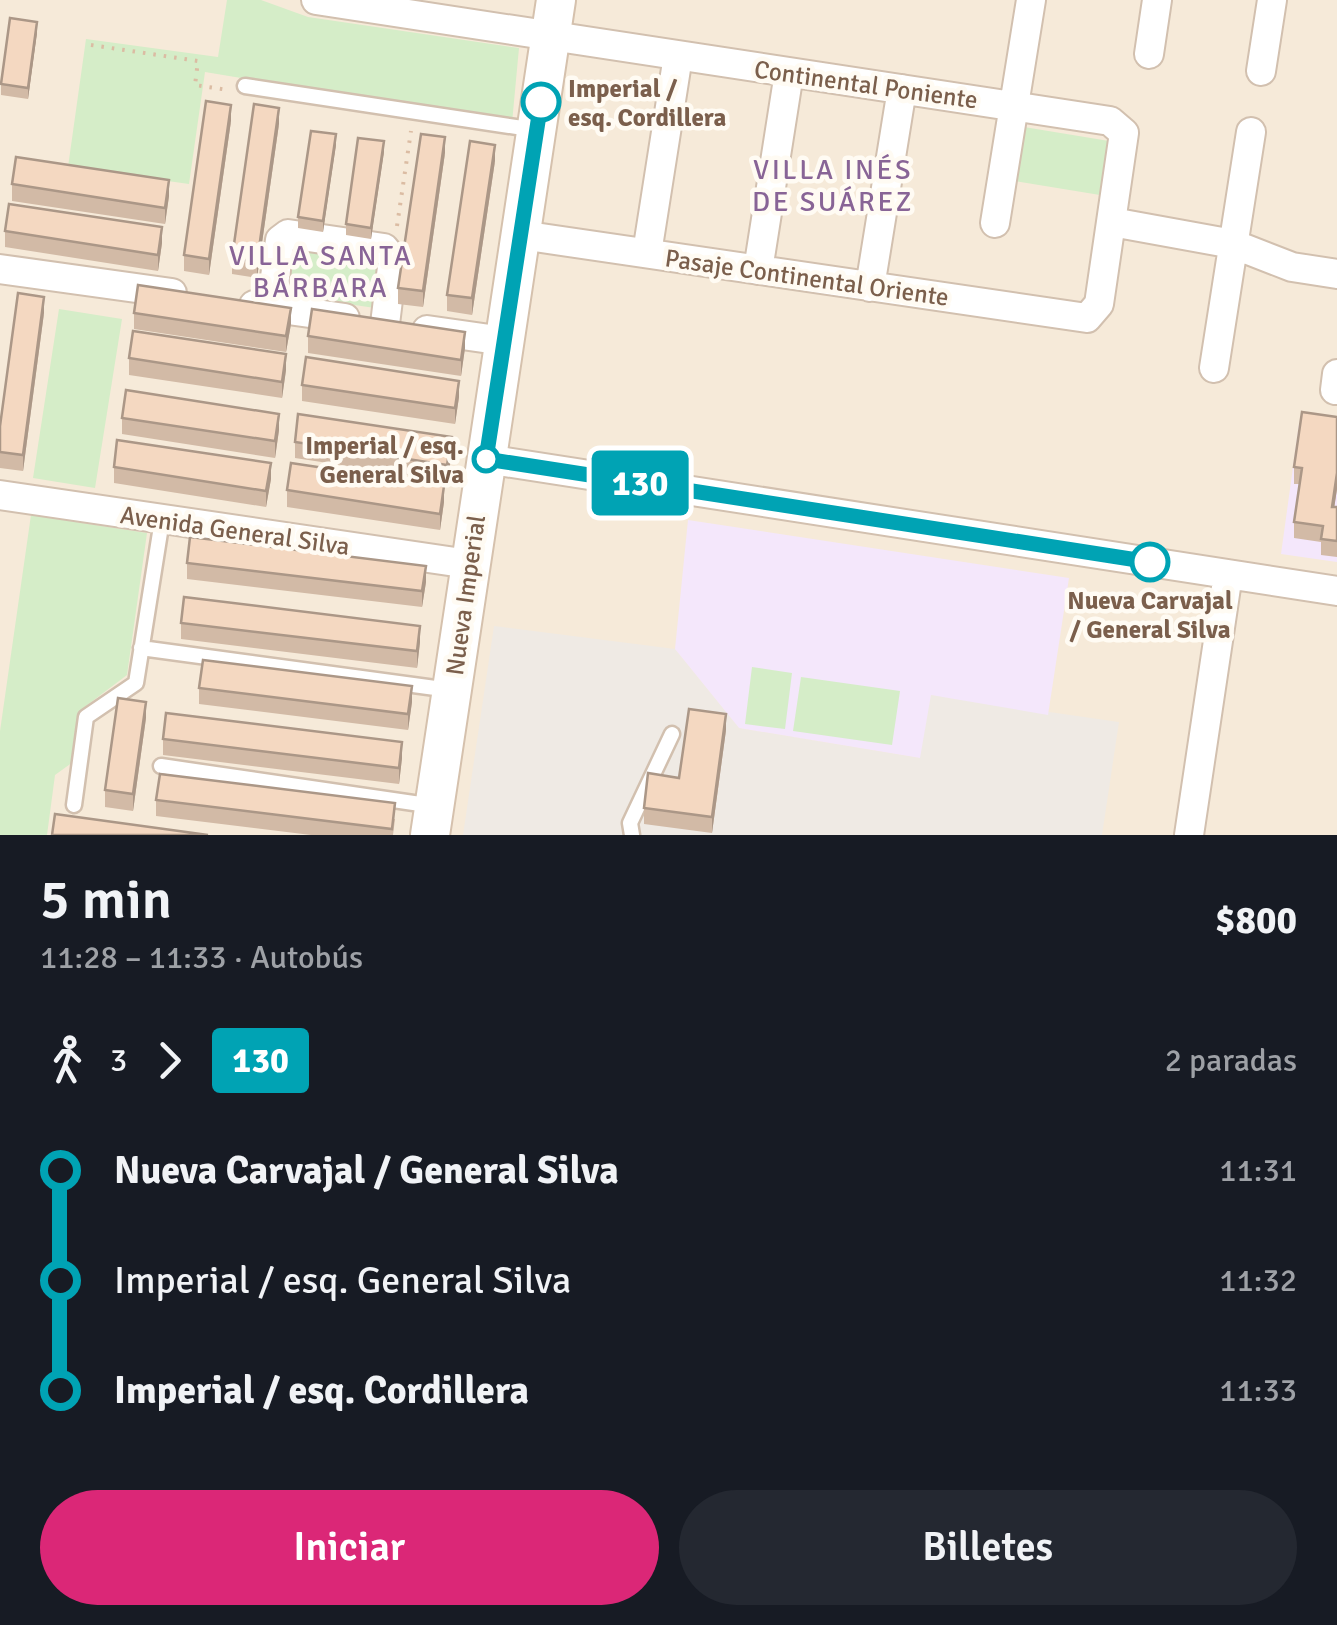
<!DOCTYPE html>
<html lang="es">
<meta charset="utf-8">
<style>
body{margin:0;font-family:Signika,sans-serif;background:#242831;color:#f1f3f6;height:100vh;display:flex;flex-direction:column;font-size:38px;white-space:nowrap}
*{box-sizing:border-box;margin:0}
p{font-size:32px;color:#9ea1a6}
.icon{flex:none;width:55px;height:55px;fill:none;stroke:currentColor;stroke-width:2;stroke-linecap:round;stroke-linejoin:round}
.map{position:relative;height:835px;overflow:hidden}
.panel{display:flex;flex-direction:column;background:#171b24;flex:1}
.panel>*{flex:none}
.badge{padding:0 20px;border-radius:8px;font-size:35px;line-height:65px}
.map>.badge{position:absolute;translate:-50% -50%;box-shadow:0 0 0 5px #fff}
.legs{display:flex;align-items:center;gap:15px;height:110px;padding:0 40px;font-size:32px}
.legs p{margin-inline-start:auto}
.head{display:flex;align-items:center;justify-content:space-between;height:170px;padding:0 40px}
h1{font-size:55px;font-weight:600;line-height:75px}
.cta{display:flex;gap:20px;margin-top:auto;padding:20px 40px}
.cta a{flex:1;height:115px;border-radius:60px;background:#db2777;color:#fff;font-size:40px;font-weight:600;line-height:115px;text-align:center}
.cta a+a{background:#242831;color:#f1f3f6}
ul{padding:0 40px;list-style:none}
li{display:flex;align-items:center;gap:35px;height:110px;font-size:38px}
li i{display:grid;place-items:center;width:15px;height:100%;margin:0 12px;background:currentColor}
li i::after{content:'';width:25px;height:25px;margin:-12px;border:8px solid;border-radius:50%;background:#171b24}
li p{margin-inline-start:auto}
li:first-child i{background:linear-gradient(#0000 50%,currentColor 0)}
li:last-child i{background:linear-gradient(currentColor 50%,#0000 0)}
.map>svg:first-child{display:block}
</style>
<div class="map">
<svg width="1337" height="835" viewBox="0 0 1337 835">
<rect width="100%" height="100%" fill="#fef7eb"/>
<path fill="#f6ead9" d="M0,0H1337V835H0Z"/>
<path fill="#efeae4" d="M494,626L675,649L739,728L919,758L931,695L1119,722L1102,835H463Z"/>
<path fill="#f4e7fb" d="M1299,424L1337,429V562L1281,554Z
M688,520L1069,578L1048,715L931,695L920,758L739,728L675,649Z"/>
<path fill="#d5edc8" d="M227,0H261L308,17L519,48L512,123L205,72L189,184L68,167L86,39L218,57Z
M1024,127L1109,141L1100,195L1015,181Z
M288,243L382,256L375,308L280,294Z
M59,309L122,319L95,488L33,478Z
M31,515L147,533L127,675L82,709L73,762L55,775L47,835H0V731Z
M752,667L792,673L785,729L745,724Z
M801,677L900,691L892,745L793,731Z"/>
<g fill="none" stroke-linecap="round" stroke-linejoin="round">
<g stroke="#d2c0af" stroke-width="19">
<path id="lane" d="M245,86L536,130
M141,648L450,690
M161,766L434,806
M74,805L86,717L136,683L162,520
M632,835L630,823L672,734"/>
</g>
<g stroke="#d2c0af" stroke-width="32">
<path id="street" d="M316,0L1110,121L1124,133L1099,304L1087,318L521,235
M1149,54L1157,0
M1261,71L1272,0
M1112,222L1233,244L1292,267L1337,274
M995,223L1031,0
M647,253L678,56
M0,269L172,293
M758,270L789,73
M870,287L902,89
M254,305L345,318
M271,307L280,240L288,234L384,248L393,259L385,324
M427,330L504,341
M1214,368L1251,132
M1335,390L1337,374
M486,459L1337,591
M0,495L469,564
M1189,835L1228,574"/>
</g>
<g stroke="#d5c1ad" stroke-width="42">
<path id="secondary" d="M430,835L556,0"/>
</g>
<path stroke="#dbbca3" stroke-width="4" stroke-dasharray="2.5 8" stroke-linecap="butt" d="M91,45L198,61L195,85L228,90
M397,226L411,131"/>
<use href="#lane" stroke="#fff" stroke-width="14"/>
<use href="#street" stroke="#fff" stroke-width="28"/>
<use href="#secondary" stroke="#fff" stroke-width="38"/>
</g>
<path fill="#d2baa6" d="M37,33L28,99L1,95V84Z
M231,121L209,275L184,271V255Z
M279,124L257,278L232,274V258Z
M336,145L323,232L298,228V217Z
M384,152L371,239L346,235V224Z
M445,153L423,307L398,304V288Z
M495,161L472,315L447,311V295Z
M12,184L169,196L165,224L12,201Z
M5,231L162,243L158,271L5,247Z
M44,313L23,471L0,468V426Z
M134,313L291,324L286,352L134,329Z
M308,336L465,348L461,376L308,353Z
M129,358L286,370L282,398L129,375Z
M302,385L459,397L455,424L302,401Z
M1337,417V489L1334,507H1337V557L1321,555V542L1294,538V522L1300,484H1294V467Z
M122,418L279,430L275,458L122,434Z
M295,442L452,454L447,481L295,458Z
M114,467L271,479L266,507L114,483Z
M287,490L444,502L440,530L287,507Z
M187,563L426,582L422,607L187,579Z
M181,623L420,642L417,668L181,639Z
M199,688L412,702L408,730L199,704Z
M146,718L133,811L105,807V790Z
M726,730L712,833L644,824V808L679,778Z
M163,739L402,758L399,784L163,755Z
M156,800L395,819L393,835H311L156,816Z"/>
<path fill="#ab9787" d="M37,22V33L28,99V88Z
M231,105V121L209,275V259Z
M279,108V124L257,278V262Z
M336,134V145L323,232V221Z
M445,137V153L423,307V291Z
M384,141V152L371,239V228Z
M495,145V161L472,315V298Z
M169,180V196L165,224V208Z
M162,227V243L158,271V255Z
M44,297V313L23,471V455Z
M291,308V324L286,352V336Z
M465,332V348L461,376V360Z
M286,354V370L282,398V382Z
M459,381V397L455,424V408Z
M279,414V430L275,458V441Z
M452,437V454L447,481V465Z
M271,463V479L266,507V491Z
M1337,473V489L1332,523V507Z
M444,486V502L440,530V514Z
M426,566V582L422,607V591Z
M420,626V642L417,668V651Z
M412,686V702L408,730V714Z
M146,702V718L133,811V794Z
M726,714V730L712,833V817Z
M402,742V758L399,784V768Z"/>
<path fill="#f4d8c1" stroke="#ab9787" stroke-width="2.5" d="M10,18L37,22L28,88L1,84Z
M206,101L231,105L209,259L184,255Z
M254,104L279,108L257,262L232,258Z
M311,131L336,134L323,221L298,217Z
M421,134L445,137L423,291L398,288Z
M358,138L384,141L371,228L346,224Z
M470,141L495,145L472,298L447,295Z
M16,157L169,180L165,208L12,184Z
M9,204L162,227L158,255L5,231Z
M138,285L291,308L286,336L134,313Z
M18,293L44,297L23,455L0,452V426Z
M312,309L465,332L461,360L308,336Z
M133,331L286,354L282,382L129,358Z
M306,357L459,381L455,408L302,385Z
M126,390L279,414L275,441L122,418Z
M1302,412L1337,417V473L1332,507H1337V541L1321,539L1323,526L1294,522L1302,468L1294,467Z
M298,414L452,437L447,465L295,442Z
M117,440L271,463L266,491L114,467Z
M291,463L444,486L440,514L287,490Z
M190,537L426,566L422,591L187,563Z
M184,597L420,626L417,651L181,623Z
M203,660L412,686L408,714L199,688Z
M118,698L146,702L133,794L105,790Z
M689,709L726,714L712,817L644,808L648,773L679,778Z
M166,713L402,742L399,768L163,739Z
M160,774L395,803L392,829L156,800Z
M55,814L208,835H52Z"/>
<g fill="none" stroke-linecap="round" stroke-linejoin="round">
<g stroke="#fff" stroke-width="22">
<path id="line-1" d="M541,102L486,459L1150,562"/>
</g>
<use href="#line-1" stroke="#00a3b4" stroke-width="15"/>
</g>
<g fill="#fff" stroke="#00a3b4" stroke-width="5">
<circle cx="541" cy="102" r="18"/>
<circle cx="486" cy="459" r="12"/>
<circle cx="1150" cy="562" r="18"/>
</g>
<g text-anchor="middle" stroke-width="9" stroke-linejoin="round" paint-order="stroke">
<g font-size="25" fill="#7b5f4c" stroke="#fffbf3">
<text transform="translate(866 84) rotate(8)" y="9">Continental Poniente</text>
<text transform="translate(807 277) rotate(8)" y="9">Pasaje Continental Oriente</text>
<text transform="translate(235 530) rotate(8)" y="9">Avenida General Silva</text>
<text transform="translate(465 595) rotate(-82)" y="9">Nueva Imperial</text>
</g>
<g font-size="25" font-weight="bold" fill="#7b5f4c" stroke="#fffbf3" text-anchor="start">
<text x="568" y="97">Imperial /<tspan x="568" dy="29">esq. Cordillera</tspan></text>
<text x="464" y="454" text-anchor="end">Imperial / esq.<tspan x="464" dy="29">General Silva</tspan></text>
<text x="1150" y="609" text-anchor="middle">Nueva Carvajal<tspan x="1150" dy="29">/ General Silva</tspan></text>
</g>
<g font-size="28" letter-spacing="2.5" fill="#886496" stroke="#fffbf3">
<text x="833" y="179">VILLA INÉS<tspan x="833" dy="32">DE SUÁREZ</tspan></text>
<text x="321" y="265">VILLA SANTA<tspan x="321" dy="32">BÁRBARA</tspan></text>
</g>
</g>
</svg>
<b class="badge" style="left:640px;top:483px;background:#00a3b4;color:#fff">130</b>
</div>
<section class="panel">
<div class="head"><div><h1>5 min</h1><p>11:28 – 11:33 · Autobús</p></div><b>$800</b></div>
<div class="legs"><svg class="icon" aria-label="walk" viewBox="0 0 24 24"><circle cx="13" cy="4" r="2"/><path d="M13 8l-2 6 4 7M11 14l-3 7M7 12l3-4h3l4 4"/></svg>3<svg class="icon" aria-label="forward" viewBox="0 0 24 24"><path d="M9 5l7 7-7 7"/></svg><b class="badge" style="background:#00a3b4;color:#fff">130</b><p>2 paradas</p></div>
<ul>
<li><i style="color:#00a3b4"></i><b>Nueva Carvajal / General Silva</b><p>11:31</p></li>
<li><i style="color:#00a3b4"></i><span>Imperial / esq. General Silva</span><p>11:32</p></li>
<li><i style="color:#00a3b4"></i><b>Imperial / esq. Cordillera</b><p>11:33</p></li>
</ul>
<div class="cta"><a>Iniciar</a><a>Billetes</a></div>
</section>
